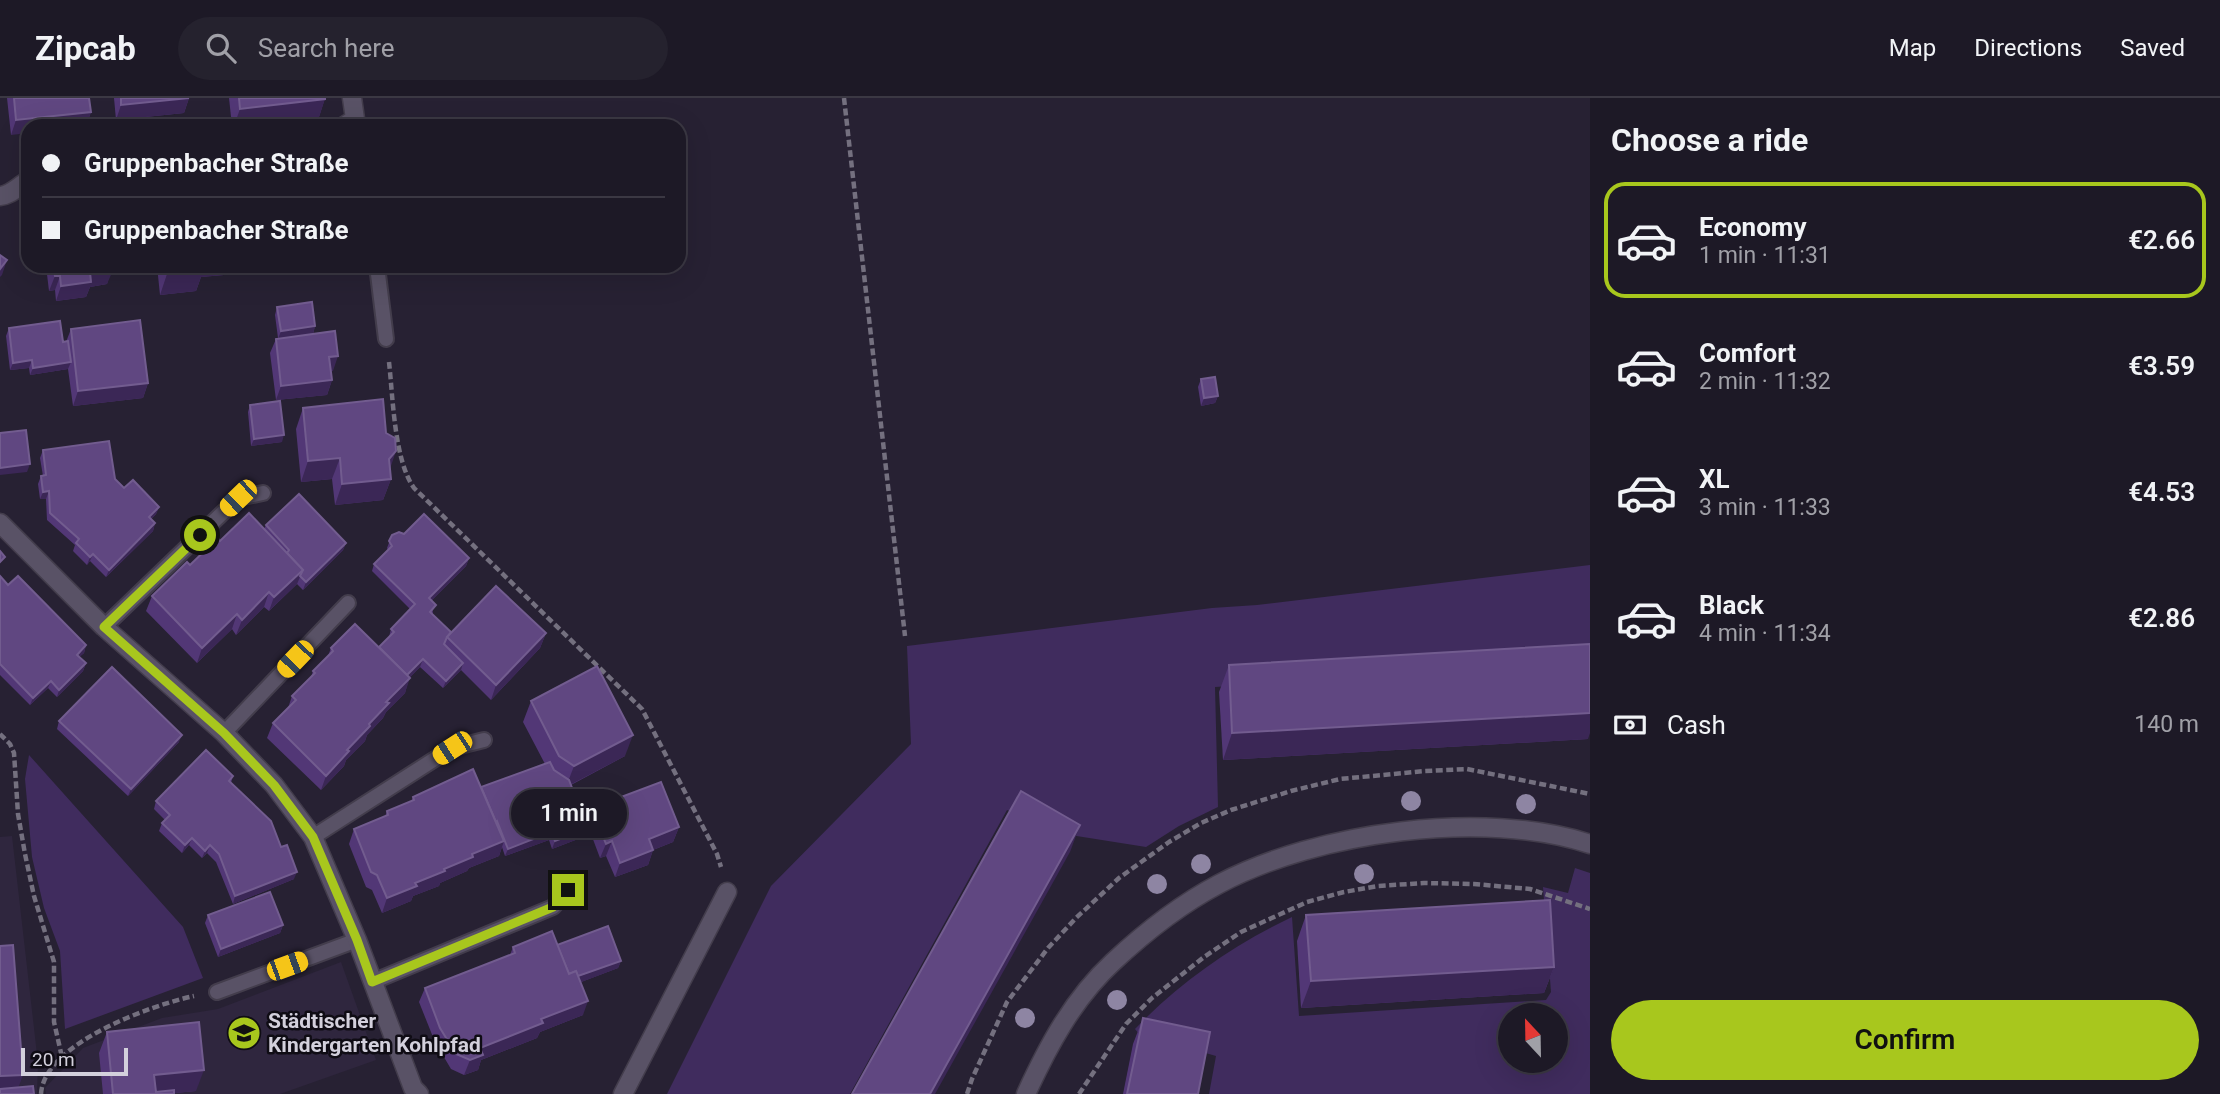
<!DOCTYPE html>
<html lang="en">
<head>
<meta charset="utf-8">
<style>
  body { margin:0; font-family:Roboto,sans-serif; background:#25222e; color:#f1f3f6; height:100vh; display:flex; flex-direction:column; font-size:26px; white-space:nowrap }
  * { box-sizing:border-box; margin:0 }
  p { font-size:23px; color:#a0a0a7 }
  .icon { flex:none; width:38px; height:38px; fill:none; stroke:currentColor; stroke-width:2; stroke-linecap:round; stroke-linejoin:round }
  .map { position:relative; flex:1; overflow:hidden }
  .drawer { display:flex; flex-direction:column; background:#1d1926; width:630px }
  .drawer>* { flex:none }
  .top-card { position:absolute; left:21px; top:21px; width:665px; height:154px; border-radius:21px; box-shadow:0 7px 28px #0002,0 0 0 2px #3b3843; display:grid; align-content:center; height:154px; padding:0 21px; background:#1d1926 }
  .needle { width:46px; rotate:338deg }
  .buttons { position:absolute; left:1498px; top:905px; display:grid; gap:14px }
  .buttons a { display:grid; place-items:center; width:70px; height:70px; border-radius:50%; background:#1d1926; box-shadow:0 7px 28px #0002,0 0 0 2px #3b3843; font-size:35px }
  .scale { position:absolute; left:21px; bottom:18px; width:107px; box-sizing:border-box; padding-left:7px; border:4px solid #d3d0dc; border-top:0; font-size:19px; line-height:24px; white-space:nowrap; color:#d3d0dc; -webkit-text-stroke:5px #0f0c14; paint-order:stroke }
  .end { position:absolute; width:32px; height:32px; margin:-16px; border:9px solid #a8c71d; background:#111; box-shadow:0 0 0 4px #111 }
  .from { border-radius:50% }
  .bubble { position:absolute; height:49px; border-radius:24px; background:#1d1926; box-shadow:0 7px 28px #0002,0 0 0 2px #3b3843; font-size:23px; font-weight:600; line-height:49px; text-align:center }
  .car { position:absolute; width:21px; height:42px; margin:-21px -10px; border-radius:9px; box-shadow:0 0 5px 2px #0007; background:linear-gradient(#f5c518 24%,#345 0 40%,#f5c518 0 76%,#345 0 86%,#f5c518 0) }
  .top-card b { display:flex; align-items:center; gap:24px; height:66px; font-size:26px }
  .top-card b+b { border-top:2px solid #3b3843 }
  .top-card i { width:18px; height:18px; background:#f1f3f6 }
  ul { padding:0; list-style:none }
  li { display:flex; align-items:center; gap:21px; height:116px; margin:0 14px 10px; padding:0 7px; border:4px solid transparent; border-radius:21px }
  li div { flex:1 }
  li b { display:block; font-size:26px }
  li em { font-style:normal; font-weight:600 }
  li.on { border-color:#a8c71d }
  li>.icon { width:63px; height:63px; stroke-width:1.5 }
  h2 { padding:0 21px; font-size:32px; line-height:84px }
  .pay { display:flex; align-items:center; gap:18px; height:77px; padding:0 21px; font-size:26px }
  .pay p { margin-inline-start:auto }
  .action { display:flex; gap:14px; margin-top:auto; padding:14px 21px }
  .action a { flex:1; height:80px; border-radius:42px; background:#a8c71d; color:#111; font-size:28px; font-weight:600; line-height:80px; text-align:center }
  header { display:flex; align-items:center; gap:42px; box-sizing:border-box; height:98px; padding:0 35px; background:#1d1926; border-bottom:2px solid #3b3843 }
  header strong { font-size:33px }
  nav { display:flex; gap:38px; margin-inline-start:auto; font-size:24px }
  .search { width:490px; height:63px; background:#25222e; display:flex; align-items:center; gap:18px; box-sizing:border-box; padding:0 24px; border-radius:38px; color:#a0a0a7; font-size:26px }
  main { display:flex; flex:1; min-height:0 }
  .map>svg:first-child { display:block }
  .built { fill:#2f263e }
  .green { fill:#402c5e; fill-rule:evenodd }
  .lines { fill:none; stroke-linecap:round; stroke-linejoin:round }
  .service-casing { stroke:#433d4c; stroke-width:18 }
  .minor-casing { stroke:#433d4c; stroke-width:21 }
  .path { stroke:#74707f; stroke-width:4.5; stroke-dasharray:7 3.5; stroke-linecap:butt }
  .service { stroke:#595266; stroke-width:14 }
  .minor { stroke:#595266; stroke-width:18 }
  .tree { fill:#8e85a3 }
  .wall { fill:#523776 }
  .shaded-wall { fill:#3b2756 }
  .building { fill:#604781; stroke:#725c8f; stroke-width:2 }
  .route { stroke:#a8c71d; stroke-width:9 }
  .labels { text-anchor:middle; dominant-baseline:central; stroke-width:5; stroke-linejoin:round; paint-order:stroke }
  .poi-label { font-size:21px; font-weight:bold; fill:#d3d0dc; stroke:#0f0c14; text-anchor:start }
</style>
</head>
<body>
<header>
<strong>Zipcab</strong>
<div class="search"><svg class="icon" aria-label="search" viewBox="0 0 24 24"><circle cx="10" cy="10" r="6"/><path d="M15 15l6 6"/></svg>Search here</div>
<nav><a>Map</a><a>Directions</a><a>Saved</a></nav>
</header>
<main>
<div class="map">
<svg width="1590" height="996" viewBox="0 0 1590 996">
  <rect width="100%" height="100%" fill="#272133"/>
  <g class="built">
    <path d="M12,738L38,965L37,996H0V739Z"/>
    <path d="M341,864L376,962L280,996H46L45,990L83,950L162,920L218,911Z"/>
  </g>
  <g class="green">
    <path d="M1590,467V566L1215,589L1218,709L1179,728L1146,749L1064,736L1007,712L850,996H667L771,788L911,646L907,548L1212,510L1257,507Z"/>
    <path d="M29,657L183,829L203,880L65,931L60,853L44,810L32,759L25,681Z"/>
    <path d="M1575,770L1590,775V996H1209L1216,958L1139,936L1135,931C1180,884 1233,847 1292,819L1299,918L1546,902L1551,894L1543,789L1568,795ZM1510,917H1556V962H1510Z"/>
  </g>
  <g class="lines">
    <defs>
      <g id="service">
        <path d="M377,168L386,241"/>
        <path d="M104,529L238,400L263,395"/>
        <path d="M224,635L348,505"/>
        <path d="M313,739L452,650L484,642"/>
        <path d="M372,884L553,809L568,792"/>
        <path d="M217,894L357,842"/>
      </g>
      <g id="minor">
        <path d="M344,28L355,21L352,0"/>
        <path d="M0,98C11,97 18,88 28,83"/>
        <path d="M0,425L104,529L224,635L274,687L313,739L357,842L413,990L419,996"/>
        <path d="M623,996L727,794"/>
        <path d="M1026,996C1048,948 1073,901 1113,864C1144,835 1181,806 1219,786C1317,734 1484,711 1590,746"/>
      </g>
    </defs>
    <use href="#service" class="service-casing"/>
    <use href="#minor" class="minor-casing"/>
    <g class="path">
      <path d="M844,0L905,538"/>
      <path d="M389,264C393,299 394,362 414,390L642,611L717,756L721,769"/>
      <path d="M0,636L10,646L14,655L18,716L25,756L34,798L54,864V924L62,959"/>
      <path d="M41,996C44,945 152,907 194,898"/>
      <path d="M967,996L972,981L1007,904L1048,850L1076,820L1119,780L1169,744L1201,725L1231,712L1291,693L1340,681L1425,673L1467,671L1590,696"/>
      <path d="M1079,996L1126,926L1152,900L1204,859L1241,834L1307,804L1344,794L1378,788L1424,785L1474,786L1530,791L1590,811"/>
    </g>
    <use href="#service" class="service"/>
    <use href="#minor" class="minor"/>
  </g>
  <g class="tree">
    <circle cx="1411" cy="703" r="10"/>
    <circle cx="1526" cy="706" r="10"/>
    <circle cx="1201" cy="766" r="10"/>
    <circle cx="1364" cy="776" r="10"/>
    <circle cx="1157" cy="786" r="10"/>
    <circle cx="1117" cy="902" r="10"/>
    <circle cx="1025" cy="920" r="10"/>
  </g>
  <g class="wall">
    <path d="M7,0H89L91,14L86,28H28L11,37Z"/>
    <path d="M114,0H189L184,15L116,22Z"/>
    <path d="M229,0H325L318,22L267,28H232Z"/>
    <path d="M46,168H112L107,186L90,189L86,199L56,203L55,192L49,193Z"/>
    <path d="M157,168H237L235,176L201,179L196,193L160,197Z"/>
    <path d="M277,209L315,228L313,236L333,273H331L332,282L327,297L276,302L270,255L276,241L278,240L275,217Z"/>
    <path d="M9,230L63,244H66L71,231L148,285L143,300L73,308L68,271L30,277L29,270L10,272L6,238Z"/>
    <path d="M1201,281L1218,298L1215,305L1201,308L1198,289Z"/>
    <path d="M250,307L282,344L251,348L248,314Z"/>
    <path d="M303,310L390,371L391,381L383,402L335,407L332,381L301,384L296,331Z"/>
    <path d="M43,352L115,381L124,390L159,409L156,416L151,421L155,425L153,433L106,479L90,463L87,467L73,453L75,447L47,422L46,401H40L38,386L41,378H43L40,360Z"/>
    <path d="M266,427L346,445L343,452L303,492L297,486L269,513L264,509L236,537L232,531L197,565L146,513L152,498L220,443L264,431Z"/>
    <path d="M392,437L469,460L466,468L431,503L433,515L432,516L451,534L546,535L540,550L491,602L461,572L443,590L420,569L409,580L405,595L386,614L383,620L367,637L365,643L346,662L344,668L321,692L267,640L273,625L288,610L292,598L311,579L313,573L328,558L331,550L379,549L389,539L391,531L410,511L372,473L374,466L388,452L387,450Z"/>
    <path d="M0,478L8,487L86,547L84,555L79,559L86,565L83,573L57,599L48,590L30,607L0,577Z"/>
    <path d="M1229,567L1588,641L1223,662L1219,594Z"/>
    <path d="M531,603L625,658L571,687L577,703L592,724L597,708L679,729L673,744L653,752L648,767L615,779L606,758L600,760L591,736L552,751L549,742L505,758L502,749L499,758L469,770L467,773L440,785L439,788L413,798L411,803L382,815L372,792L366,789L349,746L354,731L385,719L387,713L411,704L413,699L481,689L545,666L523,624Z"/>
    <path d="M59,623L179,644L128,698L57,631Z"/>
    <path d="M233,678L231,685L294,781L233,806L216,764L207,755L202,760L189,747L182,755L159,733L162,725L165,722L154,711L156,703Z"/>
    <path d="M208,817L283,827L280,835L218,859L205,825Z"/>
    <path d="M1306,817L1554,869L1544,895L1301,910L1297,843Z"/>
    <path d="M557,847L621,863L618,870L581,884L583,917L540,934L537,940L481,962L478,972L464,977L451,971L435,944L419,904L425,890L510,857L513,849Z"/>
    <path d="M1143,920L1198,996H1123L1133,946Z"/>
    <path d="M107,934L196,993L174,995V996H103L99,955Z"/>
  </g>
  <g class="shaded-wall">
    <path d="M189,0L184,15L116,22L121,7Z"/>
    <path d="M325,1L318,22L267,28H234L240,11Z"/>
    <path d="M91,14L86,28H28V35L11,37L16,22Z"/>
    <path d="M7,162L2,177L0,179V171Z"/>
    <path d="M199,168H237L235,176L201,179L196,193L160,197L167,176Z"/>
    <path d="M113,172L107,186L90,189L86,199L56,203L61,188L90,174Z"/>
    <path d="M55,178H60L55,192L49,193Z"/>
    <path d="M315,228L313,236L278,241L281,233Z"/>
    <path d="M338,258L333,273L324,274L329,259Z"/>
    <path d="M32,262L29,270L10,272L13,265Z"/>
    <path d="M71,264L68,271L30,277L33,270Z"/>
    <path d="M332,282L327,297L276,302L281,288Z"/>
    <path d="M148,285L143,300L73,308L78,293Z"/>
    <path d="M1218,298L1215,305L1201,308L1204,300Z"/>
    <path d="M284,337L282,344L251,348L254,341Z"/>
    <path d="M396,353L389,374L391,381L383,402L335,407L342,386L389,361Z"/>
    <path d="M340,360L332,381L301,384L308,363Z"/>
    <path d="M30,366L27,374L0,377V370Z"/>
    <path d="M49,393L46,401H40L43,394Z"/>
    <path d="M159,409L156,416L146,426L149,419Z"/>
    <path d="M155,425L153,433L106,479L109,472Z"/>
    <path d="M346,445L343,452L303,492L306,484Z"/>
    <path d="M93,456L90,463L87,467L90,459Z"/>
    <path d="M469,460L466,468L426,508L429,500Z"/>
    <path d="M303,472L297,486L269,513L274,499Z"/>
    <path d="M269,494L264,509L236,537L242,522Z"/>
    <path d="M237,516L232,531L197,565L202,550Z"/>
    <path d="M546,535L540,550L491,602L496,587Z"/>
    <path d="M86,547L84,555L74,564L77,557Z"/>
    <path d="M423,561L420,569L400,590L402,582Z"/>
    <path d="M86,565L83,573L57,599L59,592Z"/>
    <path d="M463,565L461,572L443,590L446,583Z"/>
    <path d="M410,580L405,595L386,614L383,620L367,637L365,643L346,662L344,668L321,692L326,678L386,604Z"/>
    <path d="M51,583L48,590L30,607L33,600Z"/>
    <path d="M1590,615V635L1588,641L1223,662L1232,635Z"/>
    <path d="M182,637L179,644L128,698L131,691Z"/>
    <path d="M633,637L625,658L566,689L574,668Z"/>
    <path d="M1080,727L1070,754L935,996H930Z"/>
    <path d="M594,728L591,736L552,751L555,743Z"/>
    <path d="M679,729L673,744L643,756L649,741Z"/>
    <path d="M551,734L549,742L505,758L508,751Z"/>
    <path d="M192,740L189,747L182,755L185,747Z"/>
    <path d="M504,743L499,758L469,770L467,773L440,785L439,788L413,798L411,803L382,815L387,800L415,785L444,771L472,756Z"/>
    <path d="M612,743L606,758L600,760L606,746Z"/>
    <path d="M210,747L207,755L202,760L205,753Z"/>
    <path d="M653,752L648,767L615,779L620,765Z"/>
    <path d="M297,774L294,781L233,806L235,798Z"/>
    <path d="M283,827L280,835L218,859L221,851Z"/>
    <path d="M621,863L618,870L563,891L566,883Z"/>
    <path d="M1554,869L1544,895L1301,910L1311,883Z"/>
    <path d="M588,903L583,917L540,934L537,940L481,962L478,972L464,977L470,962L480,950L541,921Z"/>
    <path d="M204,972L196,993L166,996H147L154,977Z"/>
    <path d="M23,977L16,996H0V978Z"/>
  </g>
  <g class="building">
    <path d="M14,0H89L91,14L16,22Z"/>
    <path d="M121,0H189L121,7Z"/>
    <path d="M239,0H325V1L240,11Z"/>
    <path d="M0,157L7,162L0,171Z"/>
    <path d="M53,168H112L113,172L90,174L91,184L61,188L60,178H55Z"/>
    <path d="M167,168H203V172L167,176Z"/>
    <path d="M312,204L315,228L281,233L277,209Z"/>
    <path d="M140,222L148,285L78,293L71,231Z"/>
    <path d="M60,223L63,244L68,243L71,264L33,270L32,262L13,265L9,230Z"/>
    <path d="M335,233L338,258L329,259L332,282L281,288L276,241Z"/>
    <path d="M1215,279L1218,298L1204,300L1201,281Z"/>
    <path d="M383,301L386,335L395,340L396,353L389,361L391,381L342,386L340,360L308,363L303,310Z"/>
    <path d="M280,303L284,337L254,341L250,307Z"/>
    <path d="M26,332L30,366L0,370V335Z"/>
    <path d="M109,343L115,381L124,390L133,382L159,409L149,419L155,425L109,472L93,456L90,459L76,445L79,441L50,415L49,393L43,394L41,378L46,377L43,352Z"/>
    <path d="M299,396L346,445L306,484L300,478L303,472L287,455L289,452L266,427Z"/>
    <path d="M249,415L303,472L274,499L269,494L242,522L237,516L202,550L152,498L187,464L190,467L218,440L220,443Z"/>
    <path d="M424,416L469,460L429,500L436,507L430,514L451,534L447,539L444,546L463,565L446,583L423,561L407,577L379,549L394,534L391,531L415,506L374,466L392,448L389,443L392,437L399,434L404,436Z"/>
    <path d="M0,453L5,459L0,464Z"/>
    <path d="M0,478L8,487L18,478L86,547L77,557L86,565L59,592L51,583L33,600L0,566Z"/>
    <path d="M496,488L546,535L496,587L447,539Z"/>
    <path d="M355,526L410,580L386,604L389,605L369,626L370,628L347,652L349,653L326,678L273,625L296,602L292,598L315,575L313,573L333,553L331,550Z"/>
    <path d="M1590,546V615L1232,635L1229,567Z"/>
    <path d="M597,568L633,637L574,668L559,658L531,603Z"/>
    <path d="M112,569L182,637L131,691L59,623Z"/>
    <path d="M206,652L233,678L229,683L271,723L281,749L287,747L297,774L235,798L219,756L210,747L205,753L192,740L185,747L162,725L170,717L156,703Z"/>
    <path d="M550,664L554,672L569,682L577,703L583,701L594,728L555,743L551,734L508,751L497,723L496,724L481,689Z"/>
    <path d="M473,671L504,743L472,756L473,759L444,771L445,773L415,785L417,788L387,800L377,777L371,774L354,731L388,717L387,713L414,702L413,699Z"/>
    <path d="M661,684L679,729L649,741L653,752L620,765L612,743L606,746L594,717L600,714L597,708Z"/>
    <path d="M1021,693L1080,727L930,996H852Z"/>
    <path d="M270,794L283,827L221,851L208,817Z"/>
    <path d="M1550,802L1554,869L1311,883L1306,817Z"/>
    <path d="M608,828L621,863L578,878L576,873L569,876L557,847Z"/>
    <path d="M552,833L569,876L576,873L588,903L541,921L543,925L480,950L483,957L470,962L456,956L440,930L425,890L515,855L513,849Z"/>
    <path d="M13,847L23,977L0,978V848Z"/>
    <path d="M1143,920L1210,934L1198,996H1127Z"/>
    <path d="M199,924L204,972L154,977L156,994L174,992V996H113L107,934Z"/>
    <path d="M33,988L34,996H0V991Z"/>
  </g>
  <g class="lines">
    <path class="route" d="M200,437L104,529L224,635L274,687L313,739L357,842L372,884L553,809L568,792"/>
  </g>
  <defs>
    <symbol id="school-disc" viewBox="-11 -11 22 22"><circle r="9.5" fill="#a8c71d" stroke="#0f0c14"/><path d="M0-5L7-2L0 1L-7-2ZM-4 1L0 2.5L4 1V4Q0 6-4 4Z" fill="#111"/></symbol>
  </defs>
  <g fill-rule="evenodd">
    <use href="#school-disc" x="225" y="916" width="38" height="38"/>
  </g>
  <g class="labels">
    <g class="poi-label">
      <text x="268" y="923">Städtischer<tspan x="268" dy="24">Kindergarten Kohlpfad</tspan></text>
    </g>
  </g>
</svg>
<div class="buttons">
<a><svg class="needle" viewBox="-14 -14 28 28"><path d="M0-13l5 13h-10z" fill="#e53935"/><path d="M0 13l5-13h-10z" fill="#a0a0a7"/></svg></a>
</div>
<div class="scale">20 m</div>
<i class="end from" style="left:200px;top:437px"></i>
<i class="end" style="left:568px;top:792px"></i>
<div class="bubble" style="left:511px;top:691px;width:116px">1 min</div>
<i class="car" style="left:238px;top:400px;rotate:226deg"></i>
<i class="car" style="left:295px;top:561px;rotate:224deg"></i>
<i class="car" style="left:452px;top:650px;rotate:237deg"></i>
<i class="car" style="left:287px;top:868px;rotate:70deg"></i>
<div class="top-card">
<b><i class="from"></i>Gruppenbacher Straße</b>
<b><i></i>Gruppenbacher Straße</b>
</div>
</div>
<section class="drawer">
<h2>Choose a ride</h2>
<ul>
<li class="on"><svg class="icon" aria-label="car" viewBox="0 0 24 24"><path d="M5 17H2v-5l4-1 3-4h7l3 4 3 1v5h-3M9 17h6M6 11h13"/><circle cx="7" cy="17" r="2"/><circle cx="17" cy="17" r="2"/></svg><div><b>Economy</b><p>1 min · 11:31</p></div><em>€2.66</em></li>
<li><svg class="icon" aria-label="car" viewBox="0 0 24 24"><path d="M5 17H2v-5l4-1 3-4h7l3 4 3 1v5h-3M9 17h6M6 11h13"/><circle cx="7" cy="17" r="2"/><circle cx="17" cy="17" r="2"/></svg><div><b>Comfort</b><p>2 min · 11:32</p></div><em>€3.59</em></li>
<li><svg class="icon" aria-label="car" viewBox="0 0 24 24"><path d="M5 17H2v-5l4-1 3-4h7l3 4 3 1v5h-3M9 17h6M6 11h13"/><circle cx="7" cy="17" r="2"/><circle cx="17" cy="17" r="2"/></svg><div><b>XL</b><p>3 min · 11:33</p></div><em>€4.53</em></li>
<li><svg class="icon" aria-label="car" viewBox="0 0 24 24"><path d="M5 17H2v-5l4-1 3-4h7l3 4 3 1v5h-3M9 17h6M6 11h13"/><circle cx="7" cy="17" r="2"/><circle cx="17" cy="17" r="2"/></svg><div><b>Black</b><p>4 min · 11:34</p></div><em>€2.86</em></li>
</ul>
<div class="pay"><svg class="icon" aria-label="cash" viewBox="0 0 24 24"><path d="M3 7h18v10H3z"/><circle cx="12" cy="12" r="2"/></svg>Cash<p>140 m</p></div>
<div class="action"><a>Confirm</a></div>
</section>
</main>
</body>
</html>
